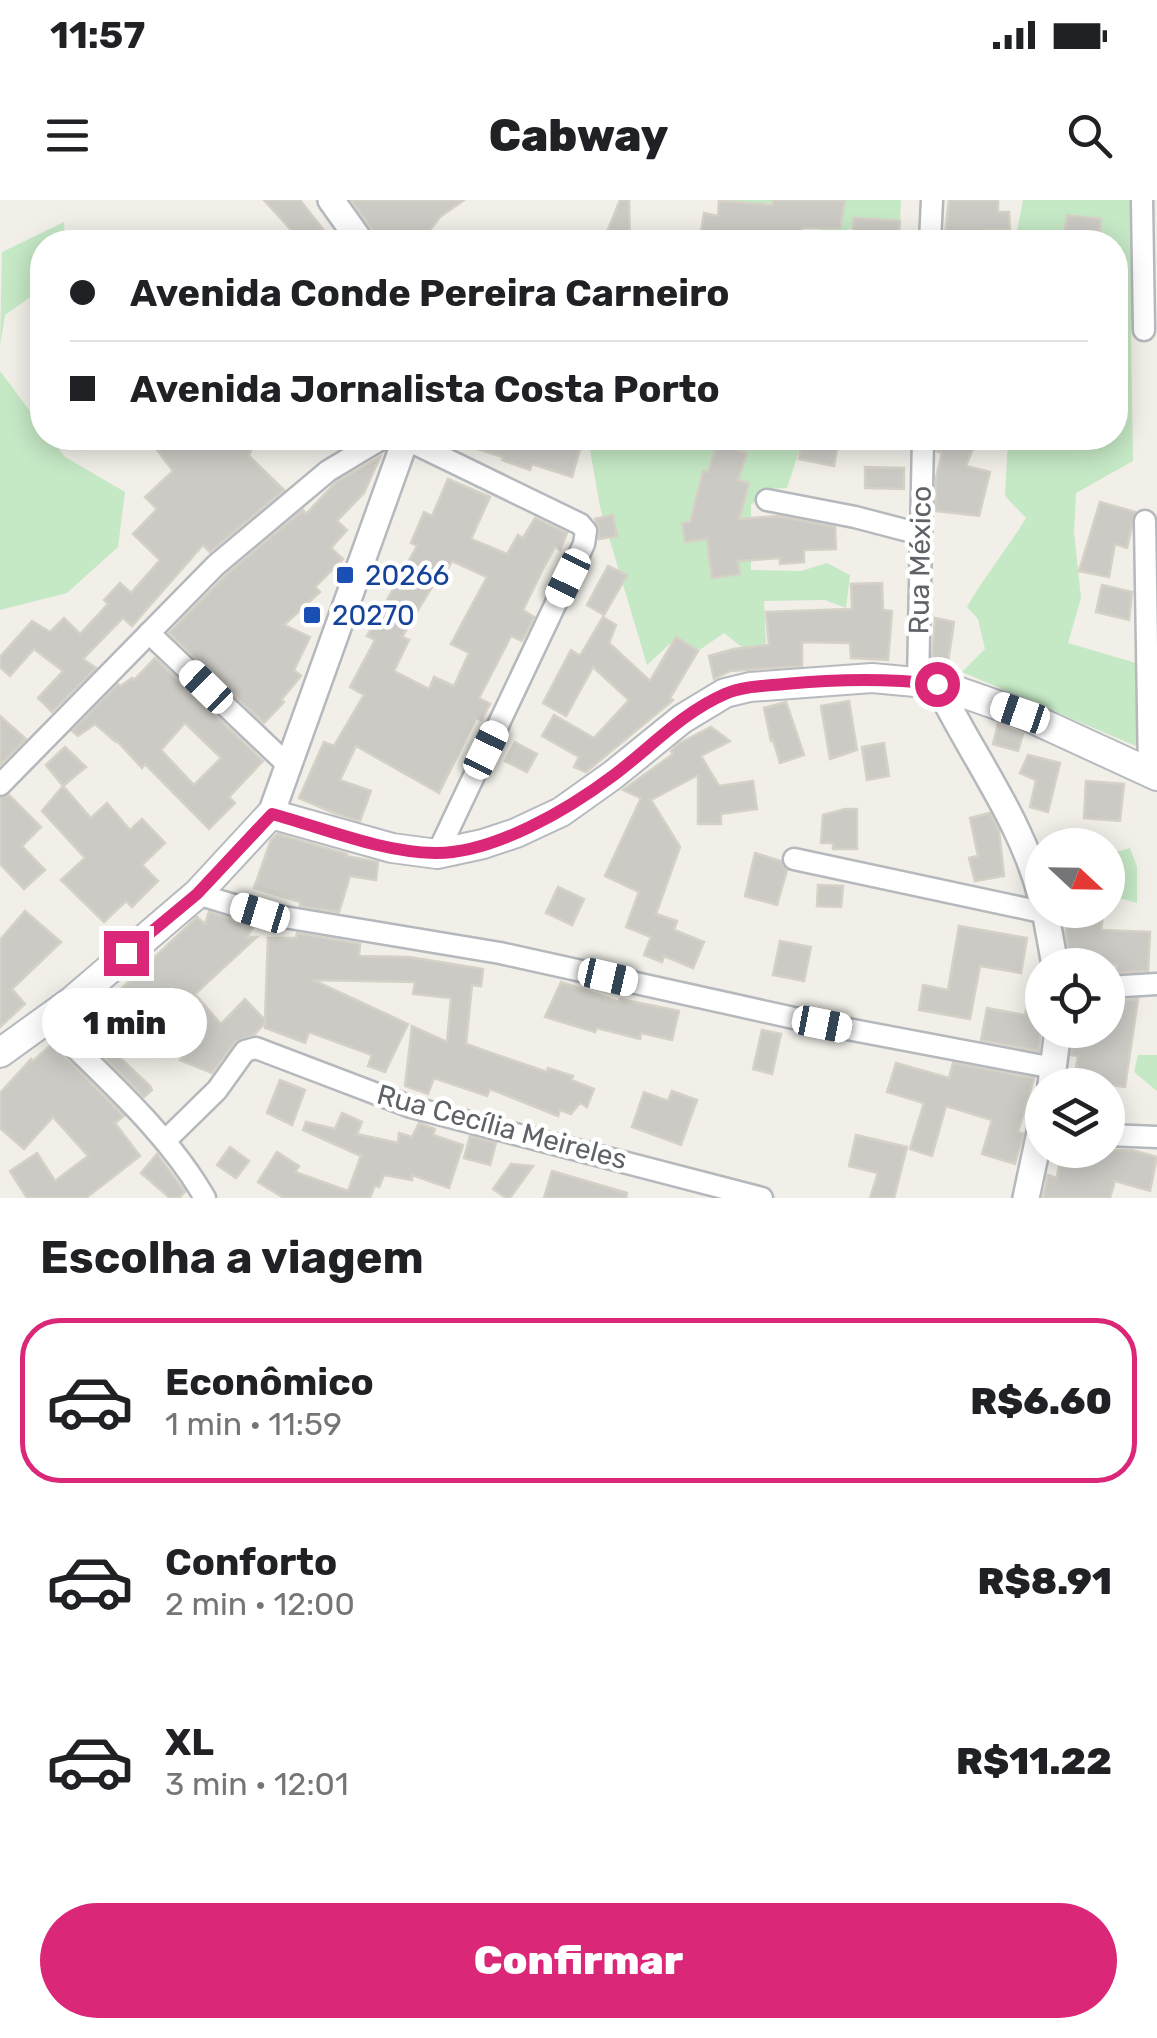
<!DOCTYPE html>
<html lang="pt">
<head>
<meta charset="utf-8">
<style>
  body { margin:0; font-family:Rubik,sans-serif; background:#f6f6f6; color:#202124; height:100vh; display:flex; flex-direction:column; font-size:38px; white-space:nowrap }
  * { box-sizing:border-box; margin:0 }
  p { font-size:32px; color:#757577 }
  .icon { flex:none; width:55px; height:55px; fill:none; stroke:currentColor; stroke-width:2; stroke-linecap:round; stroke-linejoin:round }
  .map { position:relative; height:998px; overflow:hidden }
  .drawer { display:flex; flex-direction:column; background:#fff; flex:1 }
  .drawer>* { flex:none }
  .guide { position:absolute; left:30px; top:30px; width:1098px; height:220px; border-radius:40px; box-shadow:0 5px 25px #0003; display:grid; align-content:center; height:220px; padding:0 40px; background:#fff }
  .needle { width:65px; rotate:112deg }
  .controls { position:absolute; left:1025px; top:628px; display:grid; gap:20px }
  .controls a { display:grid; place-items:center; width:100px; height:100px; border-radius:50%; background:#fff; box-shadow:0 5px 25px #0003; font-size:50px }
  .end { position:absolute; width:45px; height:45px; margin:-22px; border:12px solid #db2777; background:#fff; box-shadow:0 0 0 5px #fff }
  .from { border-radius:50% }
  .bubble { position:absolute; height:70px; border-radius:35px; background:#fff; box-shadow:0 5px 25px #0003; font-size:32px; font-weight:800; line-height:70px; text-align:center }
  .car { position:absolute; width:30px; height:60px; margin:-30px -15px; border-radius:12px; box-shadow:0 0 8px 2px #0007; background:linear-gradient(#fff 24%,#345 0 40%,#fff 0 76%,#345 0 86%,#fff 0) }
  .guide b { display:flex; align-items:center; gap:35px; height:95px; font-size:38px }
  .guide b+b { border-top:2px solid #e0e0e0 }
  .guide i { width:25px; height:25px; background:#202124 }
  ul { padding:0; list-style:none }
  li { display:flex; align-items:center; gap:30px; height:165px; margin:0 20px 15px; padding:0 20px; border:5px solid transparent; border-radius:40px }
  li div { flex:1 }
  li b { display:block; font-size:38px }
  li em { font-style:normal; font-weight:800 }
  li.current { border-color:#db2777 }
  li>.icon { width:90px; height:90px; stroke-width:1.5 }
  h2 { padding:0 40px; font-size:45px; line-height:120px }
  .primary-button { display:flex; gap:20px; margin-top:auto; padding:20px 40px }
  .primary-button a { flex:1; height:115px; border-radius:60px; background:#db2777; color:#fff; font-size:40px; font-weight:800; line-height:115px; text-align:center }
  .status { display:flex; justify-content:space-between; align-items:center; height:70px; padding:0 50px; background:#fff; direction:ltr }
  .status svg { height:28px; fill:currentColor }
  header { display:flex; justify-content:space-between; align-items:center; height:130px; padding:0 40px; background:#fff; font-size:45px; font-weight:800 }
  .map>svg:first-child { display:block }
  .green { fill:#c5e8c5 }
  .building { fill:#cccac5; stroke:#d6d1c6; stroke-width:2.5; fill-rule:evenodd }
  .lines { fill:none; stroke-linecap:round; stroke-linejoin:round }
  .minor-casing { stroke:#b5b8bc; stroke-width:25 }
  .tertiary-casing { stroke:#b5b8bc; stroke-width:30 }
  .secondary-casing { stroke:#b6babf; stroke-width:32 }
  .minor { stroke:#fff; stroke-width:20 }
  .tertiary { stroke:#fff; stroke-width:25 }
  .secondary { stroke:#fff; stroke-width:28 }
  .route { stroke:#db2777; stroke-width:12 }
  .transit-dot { fill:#1a4fb4; stroke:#fff; stroke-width:4 }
  .labels { text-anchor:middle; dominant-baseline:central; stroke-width:9; stroke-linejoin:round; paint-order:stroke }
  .street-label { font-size:28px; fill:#5f6368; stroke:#fff }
  .transit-label { font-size:28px; fill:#164399; stroke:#fff; text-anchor:start }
</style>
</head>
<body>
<div class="status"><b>11:57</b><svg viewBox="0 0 49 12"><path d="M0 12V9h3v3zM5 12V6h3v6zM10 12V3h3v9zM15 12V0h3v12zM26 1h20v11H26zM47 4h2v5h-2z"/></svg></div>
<header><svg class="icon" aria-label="menu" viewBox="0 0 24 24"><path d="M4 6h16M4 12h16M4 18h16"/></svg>Cabway<svg class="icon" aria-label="search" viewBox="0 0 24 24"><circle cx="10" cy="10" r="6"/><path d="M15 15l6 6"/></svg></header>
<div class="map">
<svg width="1157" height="998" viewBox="0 0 1157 998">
  <rect width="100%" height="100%" fill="#f1efe8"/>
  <g class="green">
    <path d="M717,0H901L900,21L820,34L818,7Z"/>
    <path d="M1023,0H1137L1131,134L1133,261L1076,293L1074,332L1081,398L1068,443L1136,463V546L962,472L985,449L978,419L967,407C985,376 1007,349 1026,318L1005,296L1008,238H1115V42H1015Z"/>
    <path d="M64,22L65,42H42V89L5,115L0,146L2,52Z"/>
    <path d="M0,171L42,227V238H50L65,257L125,292L118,347L67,393L0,410Z"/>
    <path d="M588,238H837L802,242L787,288L769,289L751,305V370L801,371L827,363L850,375L846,408L825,400L764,401L767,467L724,433L698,451L676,438L647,465L600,307Z"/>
    <path d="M1130,648L1137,667V703L1108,695V654Z"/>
    <path d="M1138,855H1157V891L1134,872Z"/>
  </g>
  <g class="building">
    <path d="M264,0H300L333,42H302Z"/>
    <path d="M351,0H464L440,17L430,30L439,42H381Z"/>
    <path d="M620,0H629L630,42H603Z"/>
    <path d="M773,0H845L840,28H802L801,42L716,40L717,34L701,32L704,13L718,16L719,1L773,5Z"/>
    <path d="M949,0H998V12H1009L1010,30H985V42H944Z"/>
    <path d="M1067,15L1101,19L1099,39L1064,34Z"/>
    <path d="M854,18L900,21L898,42H852Z"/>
    <path d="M148,238H255L249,256L284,290L210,352L203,345L132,426L123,418L83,459L96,468L52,512L38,498L63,471L34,449L10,476L0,467V457L32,421L50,432L64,418L80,434L108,404L104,400L120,383L131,393L160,360L133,334L157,309L145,297L173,271Z"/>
    <path d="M455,238H540L580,249L572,277L532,264L530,270L502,260L503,257L455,242Z"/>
    <path d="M937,238H977L966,266L990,272L979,316L935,311L936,278L942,253L936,251Z"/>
    <path d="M802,241L837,248L834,266L799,259Z"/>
    <path d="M717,244L747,253L738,280L749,283L739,319L778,316L835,327L836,349L804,350V362L780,364V358L738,361L740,374L712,378L707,339L685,342L682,323L690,322L703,271L708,272Z"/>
    <path d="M380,257L364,293L337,321L347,330L331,348L343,359L315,387L320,392L284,425L310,437L294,470L301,476L281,500L284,502L264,523L169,433L228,373L303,310L306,314L336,282Z"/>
    <path d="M865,267L904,268V289L865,288Z"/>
    <path d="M448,279L490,297L471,339L507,354L518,335L523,338L535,318L567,333L560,350L555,347L542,371L523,410L534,417L528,430L522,441L511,436L479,498L490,504L481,520L476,518L439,593L356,546L340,580L371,591L360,621L334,613L299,598L324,542L334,546L364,495L350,487L375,440L367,436L417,346L411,343L424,312L432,316ZM452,361L487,377L451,444L469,453L454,486L434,477L429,489L394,471L409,440L402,437L433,385L438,387Z"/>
    <path d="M1100,302L1135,312L1127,348L1115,344L1109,377L1079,371Z"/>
    <path d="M613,315L617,336L599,339V328L595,319Z"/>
    <path d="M608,366L627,375L604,415L587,405Z"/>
    <path d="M882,383L883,410L892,411L888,460L851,458L850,443L802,442V466L730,471L714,479L709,456L734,449L769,445L766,412L852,409L851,384Z"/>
    <path d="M1102,385L1132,392L1129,420L1096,412Z"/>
    <path d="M603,417L616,425L609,443L650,481L676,437L698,451L670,498L673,500L586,572L574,567L579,557L542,536L554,515L594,538L629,500L593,467L566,516L543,503L571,450L580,456Z"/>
    <path d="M935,418L954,422L948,462L932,459Z"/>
    <path d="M155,458L263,561L229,597L235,603L209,629L145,564L142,568L117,541L116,542L95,524L78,536L72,531L118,484L121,486L132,478L134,480ZM185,523L221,558L194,585L161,550Z"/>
    <path d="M849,501L857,550L830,559L821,506Z"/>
    <path d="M786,502L804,555L780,563L773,540L771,541L764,508Z"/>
    <path d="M0,516L26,539L0,565Z"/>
    <path d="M998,524L1023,534L1018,551L993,544Z"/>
    <path d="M711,527L730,541L701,556L719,586L753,581L757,609L721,614V624H698V575L651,600L680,647L656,714L677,721L674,730L704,742L693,768L664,756L662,762L644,755L651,737L626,727L639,692L605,676L641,598L623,590L673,554L671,551L680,543Z"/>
    <path d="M515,542L537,554L527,572L505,561Z"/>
    <path d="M884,543L889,576L867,580L862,547Z"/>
    <path d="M65,547L86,567L63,586L46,565Z"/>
    <path d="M1028,555L1060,563L1048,612L1030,607L1036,580L1020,573Z"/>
    <path d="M1086,581L1124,584L1120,621L1084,618Z"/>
    <path d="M63,586L91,618L107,603L130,630L142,619L165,643L142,665L158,681L132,707L126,701L104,722L61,680L85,658L42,611Z"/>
    <path d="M9,595L41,627L22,646L45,670L24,689L0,664V598Z"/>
    <path d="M845,609H857V649H833V643H821L823,615Z"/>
    <path d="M990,613L999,631L1004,676L975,681L969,658L978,656L970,618Z"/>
    <path d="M277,634L347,654L346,656L378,662L376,680L350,676L339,712L300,706V702L254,688L271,640Z"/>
    <path d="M755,653L781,661L787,670L777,705L745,696Z"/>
    <path d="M818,685L843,686L841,707L817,706Z"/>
    <path d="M558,687L584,699L572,725L546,713Z"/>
    <path d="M1068,710H1104L1101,730L1150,732L1148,771L1116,773L1117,765H1071L1066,732Z"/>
    <path d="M25,711L61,742L12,789L25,804L0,827V740Z"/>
    <path d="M209,712L254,726L247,737H257L195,794L221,824L245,799L265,820L268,738H296L297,733L360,744L359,756L409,757L483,769L481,786L472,785L466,844L547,872L548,868L573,876L571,880L594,889L587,907L580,903L571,914L560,910L558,916L490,889L487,896L434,878L428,894L405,886L412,826L447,842L451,798L413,794L415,782L313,780L408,824L385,872L368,866L372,855L309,832L305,843L265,828V823L254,835L235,842L212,873L180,860L200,840L168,802L134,831L108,801L197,717L205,724Z"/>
    <path d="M959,726L1027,738L1021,773L980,766L970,819L919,810L923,785L948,790Z"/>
    <path d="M780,741L811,747L804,781L773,775Z"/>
    <path d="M561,782L619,802L620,799L679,811L672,840L641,833L640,839L597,828L595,832L545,817Z"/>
    <path d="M1138,799L1125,887L1074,879L1078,856L1071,855L1074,830H1108L1112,801Z"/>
    <path d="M1027,807L1042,810L1039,851L981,840L987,808L1025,815Z"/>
    <path d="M83,823L150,886L152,890L144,897L77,830Z"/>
    <path d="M762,830L781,834L772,874L753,869Z"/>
    <path d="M52,844L124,916L115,923L140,956L86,998H27L10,971L37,953L55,981L88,956L53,917L24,949L0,928V893L31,859L33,861Z"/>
    <path d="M896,863L949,878L953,863L1034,878L1018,932L1023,934L1015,964L982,954L992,920L946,906L932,956L910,949L924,903L887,892Z"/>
    <path d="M280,880L305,890L292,925L267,913Z"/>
    <path d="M672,891L697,900L681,945L632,927L644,892L668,901Z"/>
    <path d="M342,913L362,922L357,934L398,943L399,933L412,937L419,923L435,929L433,935L463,945L449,988L412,975V980L384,975L379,987L375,985L370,998H284L258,982L277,952L299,966L295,972L348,991L361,956L303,930L306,922L335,929Z"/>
    <path d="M856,935L907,947L894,998H870L878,973L849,966Z"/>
    <path d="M470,936L496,943L490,965L464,958Z"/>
    <path d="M230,947L249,961L236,978L217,965Z"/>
    <path d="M1061,950H1132L1157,957L1150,991L1115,981L1110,998H1043L1048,975L1057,978Z"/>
    <path d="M157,954L185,992L179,998H170L141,973Z"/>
    <path d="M511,964L533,966L510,998H506L493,989Z"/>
    <path d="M552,971L627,993L626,998H544Z"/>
  </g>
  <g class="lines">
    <defs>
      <g id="minor">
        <path d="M1142,0L1144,130"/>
        <path d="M930,42L932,0"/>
        <path d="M405,239L580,324L586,331L584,344L437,654"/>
        <path d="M767,300L855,317L920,334"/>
        <path d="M1145,321L1149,572"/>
        <path d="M149,433L290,567"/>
        <path d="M918,482L923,238"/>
        <path d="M0,585L216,365L328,271L383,238"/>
        <path d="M794,659L1046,713"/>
        <path d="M197,694L260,713L500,753L821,824L1054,868"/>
        <path d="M1108,787L1157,784"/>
        <path d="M47,820C102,876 166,930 205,998"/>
        <path d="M1108,935L1157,937"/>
        <path d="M165,941L217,890L245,851L256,848L411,907L762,998"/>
      </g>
      <g id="tertiary">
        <path d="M331,0L361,42"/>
        <path d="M937,484C972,556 1022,620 1042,699"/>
        <path d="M271,614L406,238"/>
        <path d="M1045,710L1055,765"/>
        <path d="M1051,885L1058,830"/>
        <path d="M1026,998L1042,923"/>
      </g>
      <path id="secondary" d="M0,853L72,801L197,694L271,614L392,648L437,654L483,644L516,633L561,612L613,575L682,519L725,493L750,487L872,478L937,484L1020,513L1157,576"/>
    </defs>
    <use href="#minor" class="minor-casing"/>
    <use href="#tertiary" class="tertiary-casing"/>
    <use href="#secondary" class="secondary-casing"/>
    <use href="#minor" class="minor"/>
    <use href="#tertiary" class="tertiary"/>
    <use href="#secondary" class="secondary"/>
  </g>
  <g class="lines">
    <path class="route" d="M126,753L197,694L272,614C324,628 380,652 435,653C493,654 569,609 614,575C650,548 683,512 725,494C743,486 765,486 785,484C837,479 885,478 937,484"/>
  </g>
  <g class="transit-dot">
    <rect x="335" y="365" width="20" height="20" rx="5"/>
    <rect x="302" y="405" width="20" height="20" rx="5"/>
  </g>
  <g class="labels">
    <g class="street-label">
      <text transform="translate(920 360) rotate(-89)">Rua México</text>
      <text transform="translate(502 927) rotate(15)">Rua Cecília Meireles</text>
    </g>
    <g class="transit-label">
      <text x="365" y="375">20266</text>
      <text x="332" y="415">20270</text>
    </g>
  </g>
</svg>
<div class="controls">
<a><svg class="needle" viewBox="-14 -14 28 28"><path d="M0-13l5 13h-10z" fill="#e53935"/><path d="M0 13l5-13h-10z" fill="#757577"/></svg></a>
<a><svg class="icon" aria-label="locate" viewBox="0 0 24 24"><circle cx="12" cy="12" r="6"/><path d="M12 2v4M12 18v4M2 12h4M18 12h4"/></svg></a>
<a><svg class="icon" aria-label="layers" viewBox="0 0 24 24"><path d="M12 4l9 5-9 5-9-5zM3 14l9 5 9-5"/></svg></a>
</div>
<i class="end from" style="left:937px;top:484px"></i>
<i class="end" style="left:126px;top:753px"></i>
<div class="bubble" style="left:42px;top:788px;width:165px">1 min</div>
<i class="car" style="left:568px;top:378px;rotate:206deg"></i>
<i class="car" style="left:206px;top:487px;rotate:314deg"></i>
<i class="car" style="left:1020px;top:513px;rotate:289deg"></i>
<i class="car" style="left:486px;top:550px;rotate:26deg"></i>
<i class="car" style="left:260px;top:713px;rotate:287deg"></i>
<i class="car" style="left:608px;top:777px;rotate:103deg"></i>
<i class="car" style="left:822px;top:824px;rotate:101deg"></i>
<div class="guide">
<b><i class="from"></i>Avenida Conde Pereira Carneiro</b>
<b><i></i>Avenida Jornalista Costa Porto</b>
</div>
</div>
<section class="drawer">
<h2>Escolha a viagem</h2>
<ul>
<li class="current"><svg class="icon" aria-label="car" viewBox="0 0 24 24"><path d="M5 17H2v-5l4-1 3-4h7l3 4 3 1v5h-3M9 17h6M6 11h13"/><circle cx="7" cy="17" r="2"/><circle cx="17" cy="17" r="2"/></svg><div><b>Econômico</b><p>1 min · 11:59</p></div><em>R$6.60</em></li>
<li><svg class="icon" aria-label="car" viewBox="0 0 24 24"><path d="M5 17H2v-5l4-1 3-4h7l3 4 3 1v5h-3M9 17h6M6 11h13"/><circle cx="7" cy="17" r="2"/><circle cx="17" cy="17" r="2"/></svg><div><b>Conforto</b><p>2 min · 12:00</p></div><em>R$8.91</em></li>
<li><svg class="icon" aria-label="car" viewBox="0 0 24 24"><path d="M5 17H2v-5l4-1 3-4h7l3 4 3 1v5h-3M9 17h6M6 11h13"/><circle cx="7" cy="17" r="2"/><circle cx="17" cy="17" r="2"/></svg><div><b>XL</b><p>3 min · 12:01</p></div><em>R$11.22</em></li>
</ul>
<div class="primary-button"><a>Confirmar</a></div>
</section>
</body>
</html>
